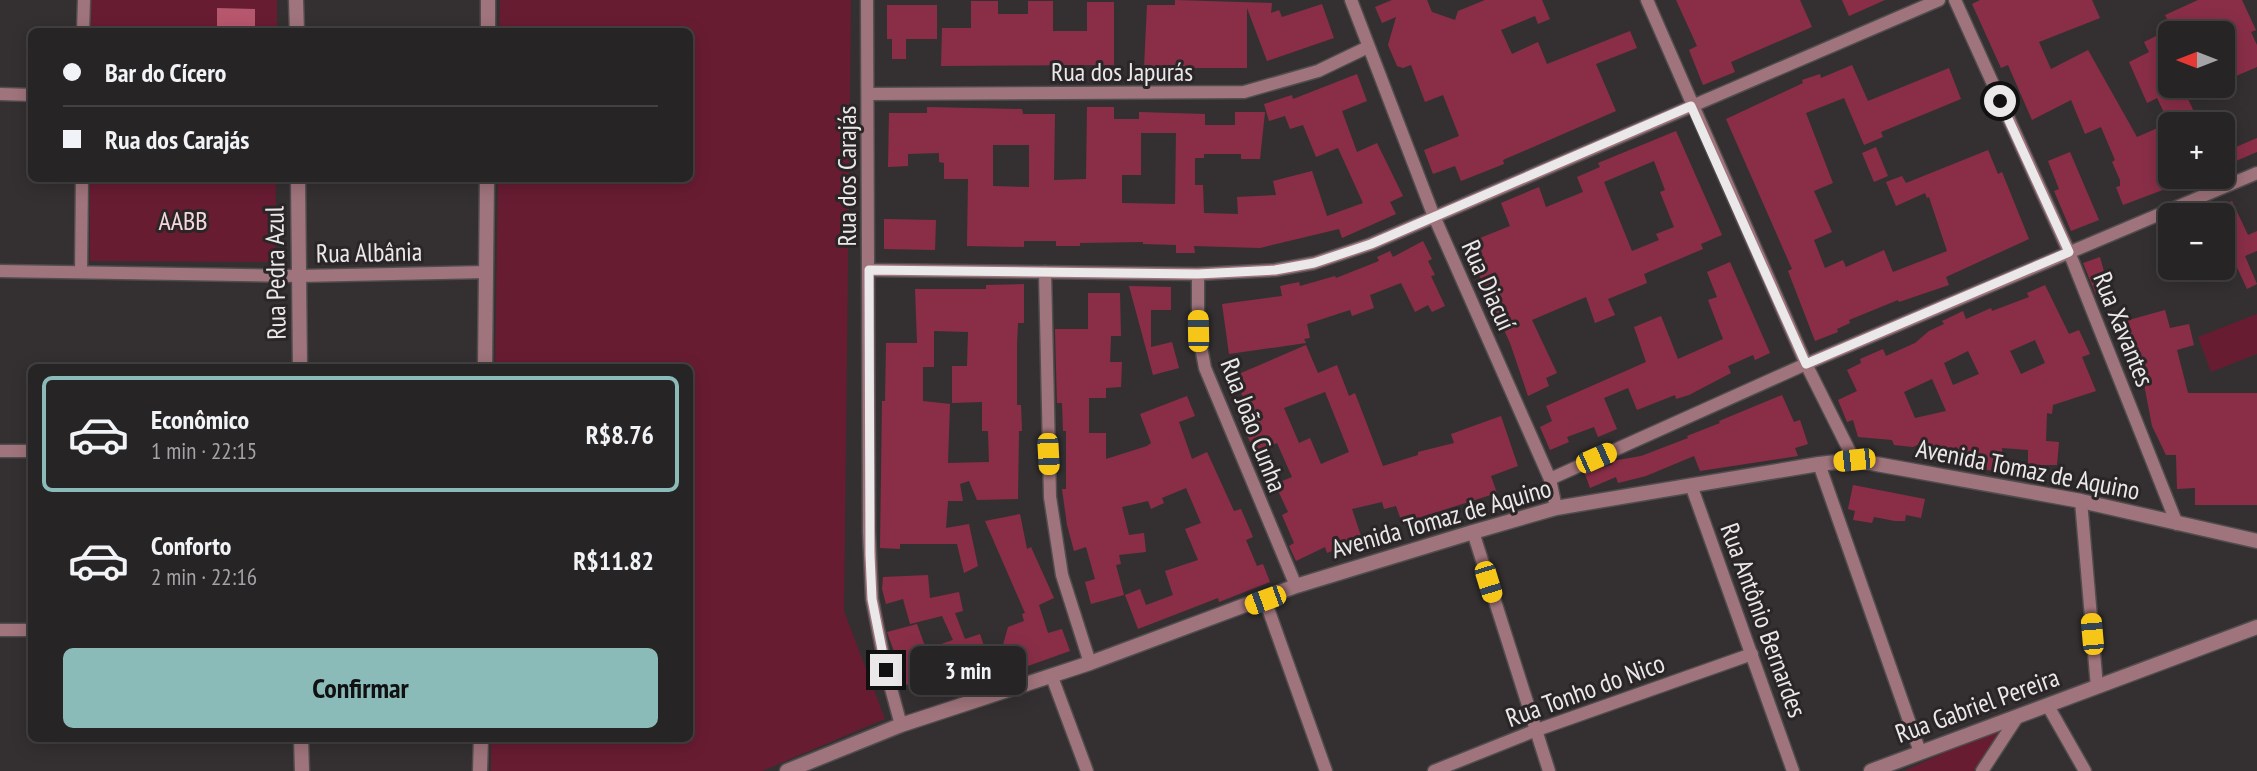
<!DOCTYPE html>
<html lang="pt">
<head>
<meta charset="utf-8">
<style>
  body { margin:0; font-family:"PT Sans Narrow",sans-serif; background:#2f2c2d; color:#f1f3f6; height:100vh; display:flex; flex-direction:column; font-size:26px; white-space:nowrap }
  * { box-sizing:border-box; margin:0 }
  p { font-size:23px; color:#a4a4a7 }
  .icon { flex:none; width:38px; height:38px; fill:none; stroke:currentColor; stroke-width:2; stroke-linecap:round; stroke-linejoin:round }
  .map { position:relative; flex:1; overflow:hidden }
  .panel { position:absolute; left:28px; top:364px; width:665px; height:378px; display:flex; flex-direction:column; background:#272425; border-radius:10px; box-shadow:0 4px 18px #0003,0 0 0 2px #434142 }
  .panel>* { flex:none }
  .banner { position:absolute; left:28px; top:28px; width:665px; height:154px; border-radius:10px; box-shadow:0 4px 18px #0003,0 0 0 2px #434142; display:grid; align-content:center; height:154px; padding:0 35px; background:#272425 }
  .needle { width:46px; rotate:270deg }
  .controls { position:absolute; left:2158px; top:21px; display:grid; gap:14px }
  .controls a { display:grid; place-items:center; width:77px; height:77px; border-radius:10px; background:#272425; box-shadow:0 4px 18px #0003,0 0 0 2px #434142; font-size:35px }
  .end { position:absolute; width:32px; height:32px; margin:-16px; border:9px solid #ebe8e9; background:#111; box-shadow:0 0 0 4px #111 }
  .from { border-radius:50% }
  .bubble { position:absolute; height:49px; border-radius:10px; background:#272425; box-shadow:0 4px 18px #0003,0 0 0 2px #434142; font-size:23px; font-weight:800; line-height:49px; text-align:center }
  .car { position:absolute; width:21px; height:42px; margin:-21px -10px; border-radius:9px; box-shadow:0 0 5px 2px #0007; background:linear-gradient(#f5c518 24%,#345 0 40%,#f5c518 0 76%,#345 0 86%,#f5c518 0) }
  .banner b { display:flex; align-items:center; gap:24px; height:66px; font-size:26px }
  .banner b+b { border-top:2px solid #434142 }
  .banner i { width:18px; height:18px; background:#f1f3f6 }
  ul { padding:12px 0 0; list-style:none }
  li { display:flex; align-items:center; gap:21px; height:116px; margin:0 14px 10px; padding:0 21px; border:4px solid transparent; border-radius:10px }
  li div { flex:1 }
  li b { display:block; font-size:26px }
  li em { font-style:normal; font-weight:800 }
  li.active { border-color:#8bbbb9 }
  li>.icon { width:63px; height:63px; stroke-width:1.5 }
  .cta { display:flex; gap:14px; margin-top:auto; padding:14px 35px }
  .cta a { flex:1; height:80px; border-radius:10px; background:#8bbbb9; color:#111; font-size:28px; font-weight:800; line-height:80px; text-align:center }
  .map>svg:first-child { display:block }
  .green { fill:#681c32 }
  .water { fill:#b7576e }
  .building { fill:#8a2e48; fill-rule:evenodd }
  .lines { fill:none; stroke-linecap:round; stroke-linejoin:round }
  .minor-casing { stroke:#514d4e; stroke-width:15 }
  .tertiary-casing { stroke:#514d4e; stroke-width:17 }
  .minor { stroke:#a0747c; stroke-width:12 }
  .tertiary { stroke:#a0747c; stroke-width:14 }
  .route { stroke:#ebe8e9; stroke-width:9 }
  .labels { text-anchor:middle; dominant-baseline:central; stroke-width:6; stroke-linejoin:round; paint-order:stroke }
  .street-label { font-size:26px; fill:#ebe8e9; stroke:#2a2627 }
  .park-label { font-size:26px; fill:#f4d8dc; stroke:#2a2627 }
</style>
</head>
<body>
<div class="map">
<svg width="2257" height="771" viewBox="0 0 2257 771">
  <rect width="100%" height="100%" fill="#343031"/>
  <g class="green">
    <path d="M91,0H277V31L91,32Z"/>
    <path d="M500,0H851L844,611L885,719L762,771H491V739L690,738V368L495,367L498,179L690,178V32L499,31Z"/>
    <path d="M90,179H276L275,262L90,261Z"/>
    <path d="M2257,314V354L2211,372L2198,337Z"/>
    <path d="M2005,725L1974,771H1904Z"/>
  </g>
  <path class="water" d="M217,8L255,9V31H217Z"/>
  <g class="building">
    <path d="M1175,0L1272,3L1271,13L1279,10L1282,17L1322,4L1334,38L1267,61L1247,8V68H1144L1147,5H1175Z"/>
    <path d="M1392,0H1427L1432,12L1455,20L1458,11L1485,0H1542L1550,19L1538,24L1535,16L1501,30L1512,54L1538,42L1547,64L1630,31L1637,48L1596,64L1616,111L1503,160L1504,164L1461,181L1455,166L1433,174L1424,150L1459,136L1443,95L1425,102L1411,65L1403,68L1397,66L1388,45L1396,17L1382,23L1375,7Z"/>
    <path d="M1676,0H1800L1812,27L1731,62L1735,72L1703,85L1689,50L1697,46Z"/>
    <path d="M1842,0H1885L1849,16Z"/>
    <path d="M1980,0H2092L2100,18L2039,42L2051,69L2088,50L2137,137L2169,123L2157,98L2147,103L2129,62L2149,52L2144,42L2162,33L2170,51V86H2216L2188,99L2198,120L2190,124H2170V177H2197L2123,205L2116,187L2120,186V180L2112,162L2115,160L2101,127L2085,134L2071,100L2032,120L2008,65L2001,68L1972,4Z"/>
    <path d="M2198,0H2242L2256,30L2251,32L2257,45V67L2222,82V33H2174L2165,15Z"/>
    <path d="M971,1H998V14H1028V1H1053V31H1087V2H1114V65L941,66L942,28H971Z"/>
    <path d="M887,5H937V39H906V59H892V39H887Z"/>
    <path d="M1852,65L1868,101L1949,68L1961,99L1881,132L1883,137L1864,145L1844,98L1806,113L1833,183L1814,191L1832,232L1814,240L1825,268L1843,260L1846,267L1884,250L1893,272L1947,251L1929,197L1927,198L1925,193L1896,206L1886,182L1902,176L1906,183L1988,150L1998,174L2002,172L2029,239L1946,277L1949,285L1899,302L1898,300L1849,320L1850,323L1837,329L1838,332L1815,341L1788,271L1792,269L1726,119L1803,83L1802,80L1820,74L1821,78Z"/>
    <path d="M1357,74L1367,101L1342,111L1357,152L1377,143L1403,196L1390,202L1396,214L1342,238L1339,229L1260,248L1194,246L1195,253H1176V245L1143,244V242L1080,243V246H1056V241H1024V247L967,246L968,179H944V163L939,162V153L908,154V166L888,167L889,113H927V107L1022,109L1023,114H1055L1054,180L1086,179L1087,107H1114V119H1139V112L1205,114V125H1235V112H1265L1260,159H1241V154H1204V158H1195V185H1203L1204,213L1238,214L1237,197L1276,195L1273,181L1312,171L1327,216L1363,203L1338,148L1316,157L1303,125L1290,129L1285,116L1269,121L1264,104L1292,95L1293,99ZM1141,133H1176L1175,204L1122,203V175H1141ZM993,145H1029V187L993,186Z"/>
    <path d="M1676,131L1722,235L1701,244L1703,249L1644,274L1647,283L1608,299L1615,315L1595,323L1586,297L1532,320L1557,373L1546,378L1549,386L1528,396L1510,343L1465,244L1510,226L1501,203L1539,187L1546,207L1583,192L1577,177L1600,167L1598,163ZM1654,161L1665,190L1660,192L1674,227L1656,234L1659,240L1632,251L1604,182Z"/>
    <path d="M2257,138V152L2222,167V153Z"/>
    <path d="M1876,147L1888,176L1874,182L1862,153Z"/>
    <path d="M2070,152L2099,220L2071,231L2054,191L2059,189L2048,161Z"/>
    <path d="M2232,201L2248,235L2257,231V251L2245,256L2257,284L2247,289L2222,235V206Z"/>
    <path d="M884,219L936,220L935,250L884,249Z"/>
    <path d="M1423,241L1432,259L1428,261L1435,275L1431,276L1445,306L1432,312L1428,305L1415,312L1401,283L1370,295L1374,308L1352,316L1350,310L1307,324L1310,338L1304,339L1306,343L1229,354L1222,304L1282,296L1280,286L1299,282L1300,286L1335,276L1336,278L1379,261L1377,257L1390,251L1393,257Z"/>
    <path d="M2100,257L2109,290L2096,295L2083,263Z"/>
    <path d="M1730,262L1770,353L1755,360L1753,355L1728,366L1731,373L1689,395L1676,399L1675,395L1637,410L1628,388L1604,398L1617,429L1598,437L1594,427L1567,437L1569,442L1550,450L1540,427L1552,421L1546,406L1646,362L1634,327L1661,316L1678,359L1723,339L1708,300L1717,297L1707,272Z"/>
    <path d="M1024,284V323H1018L1017,344V405H1021L1022,431H1019L1018,499L977,500L969,481L960,484L963,501H948L946,528L969,524L978,566L964,573L957,544H900V549L880,548L882,401H885L886,343H917L915,289H986V285ZM934,331L968,332L967,366H952V403L982,402V431H988L989,462L948,463L950,404L923,401V367H934Z"/>
    <path d="M2045,285L2069,334L2079,330L2090,354L2082,357L2096,391L2053,405L2052,414L2047,413L2046,441L2059,442L2057,465H2028V450L2002,448L2003,472L1987,470L1986,462L1963,465L1961,451H1958L1957,447L1926,453L1924,442L1913,447L1894,445L1892,440L1858,437L1853,420L1847,422L1838,400L1857,391L1847,370L1861,363L1860,359L1883,349L1886,356L1915,343L1929,331L1944,324L1942,321L1963,311L1966,319L1991,308L1992,311L2029,297L2027,293ZM2035,340L2045,363L2021,374L2010,351ZM1968,351L1979,374L1953,385L1944,363ZM1932,379L1946,411L1915,418L1904,392Z"/>
    <path d="M1129,286L1171,287V310H1151V347L1172,342L1179,368L1153,375Z"/>
    <path d="M1088,293H1120L1121,336H1111L1110,362H1122L1121,387L1106,388V398H1089V433H1106V459L1147,446L1151,443L1140,414L1187,396L1195,416L1179,422L1192,459L1207,452L1234,511L1241,509L1253,537L1246,540L1257,566L1263,564L1270,582L1219,602L1218,598L1138,629L1125,595L1140,589L1146,605L1173,595L1165,571L1198,560L1185,529L1201,523L1186,488L1162,498L1164,503L1151,509L1148,501L1122,507L1129,535L1144,533L1146,552L1119,555L1121,564L1116,565L1124,595L1091,604L1085,582L1095,579L1086,547L1074,551L1067,525L1062,489H1066V431H1063L1062,403H1057L1055,332V329H1088Z"/>
    <path d="M2165,310L2170,328L2189,324L2194,345L2177,350L2188,393H2257V505H2195V488L2177,489L2176,455H2166L2152,426L2144,384L2135,386L2118,323Z"/>
    <path d="M1306,345L1318,373L1337,365L1349,396L1355,393L1383,466L1418,455V452L1454,443L1451,434L1501,416L1518,466L1491,476L1497,493L1402,523L1396,506L1384,509L1382,502L1352,509L1362,539L1327,553L1325,547L1296,561L1289,546L1294,543L1282,515L1288,512L1275,484L1292,477L1277,443L1255,453L1246,433L1251,431L1240,405L1245,402L1234,376ZM1325,392L1349,452L1321,464L1310,438L1299,443L1284,408Z"/>
    <path d="M1782,395L1794,422L1800,420L1808,444L1795,448L1798,456L1700,471L1694,456L1646,476L1618,483L1616,477L1590,488L1585,474L1613,464L1612,461L1641,456L1688,438L1687,436L1720,423L1719,421Z"/>
    <path d="M1853,485L1925,499L1921,518L1906,515L1905,521H1895L1874,517L1872,523L1853,520L1855,511L1848,509Z"/>
    <path d="M1020,514L1027,549L1031,547L1054,598L1039,605L1048,633L1062,629L1070,651L969,687L968,683L924,695L913,683L906,685L887,632L917,624L926,649L953,640L942,616L910,624L903,599L886,604L882,589L883,577L928,575L930,598L959,592L963,611L955,613L965,639L980,634L994,676L1008,627L1024,621L1022,614L1025,613L985,521Z"/>
  </g>
  <g class="lines">
    <defs>
      <g id="minor">
        <path d="M867,0L869,532L872,599L886,670L901,725"/>
        <path d="M1351,0L1433,214L1550,479L1556,508"/>
        <path d="M1647,0L1806,364L1854,460"/>
        <path d="M1955,0L2069,252L2177,524"/>
        <path d="M83,32L84,0"/>
        <path d="M0,94L32,95"/>
        <path d="M868,94L1244,92L1318,71L1368,47"/>
        <path d="M869,270L1198,274L1275,270L1314,263L1371,244L1939,0"/>
        <path d="M0,271L299,276L486,272"/>
        <path d="M81,272L82,178"/>
        <path d="M1045,272L1050,497L1062,575L1090,663"/>
        <path d="M1198,274V331L1205,368L1296,586"/>
        <path d="M0,451H32"/>
        <path d="M1819,464L1920,752"/>
        <path d="M1550,479L1806,364L2257,173"/>
        <path d="M1691,485L1793,771"/>
        <path d="M2081,501L2097,687"/>
        <path d="M1473,532L1549,771"/>
        <path d="M1265,600L1326,771"/>
        <path d="M0,630H32"/>
        <path d="M1052,677L1087,771"/>
        <path d="M2048,706L2085,771"/>
        <path d="M1434,771L1534,731L1752,654"/>
        <path d="M1982,771L2018,716"/>
      </g>
      <g id="tertiary">
        <path d="M296,0L297,32"/>
        <path d="M488,32V0"/>
        <path d="M298,178L300,368"/>
        <path d="M485,368L487,178"/>
        <path d="M301,738L302,771"/>
        <path d="M480,771L481,738"/>
        <path d="M787,771L901,725L1090,663L1296,586L1473,532L1556,508L1819,464L1854,460L2081,501L2257,541"/>
        <path d="M1871,771L2257,627"/>
      </g>
    </defs>
    <use href="#minor" class="minor-casing"/>
    <use href="#tertiary" class="tertiary-casing"/>
    <use href="#minor" class="minor"/>
    <use href="#tertiary" class="tertiary"/>
  </g>
  <g class="lines">
    <path class="route" d="M886,670L872,599L870,555L869,270L1198,274L1275,270L1314,263L1371,244L1691,106L1806,364L2069,252L2000,101"/>
  </g>
  <g class="labels">
    <g class="street-label">
      <text x="1122" y="71">Rua dos Japurás</text>
      <text transform="translate(846 176) rotate(-90)">Rua dos Carajás</text>
      <text transform="translate(369 252) rotate(-1)">Rua Albânia</text>
      <text transform="translate(275 273) rotate(-91)">Rua Pedra Azul</text>
      <text transform="translate(1489 285) rotate(66)">Rua Diacuí</text>
      <text transform="translate(2124 329) rotate(68)">Rua Xavantes</text>
      <text transform="translate(1254 425) rotate(69)">Rua João Cunha</text>
      <text transform="translate(2028 469) rotate(11)">Avenida Tomaz de Aquino</text>
      <text transform="translate(1441 518) rotate(-16)">Avenida Tomaz de Aquino</text>
      <text transform="translate(1764 620) rotate(70)">Rua Antônio Bernardes</text>
      <text transform="translate(1585 690) rotate(-20)">Rua Tonho do Nico</text>
      <text transform="translate(1977 705) rotate(-20)">Rua Gabriel Pereira</text>
    </g>
    <g class="park-label">
      <text x="183" y="220">AABB</text>
    </g>
  </g>
</svg>
<div class="controls">
<a><svg class="needle" viewBox="-14 -14 28 28"><path d="M0-13l5 13h-10z" fill="#e53935"/><path d="M0 13l5-13h-10z" fill="#a4a4a7"/></svg></a>
<a>+</a>
<a>−</a>
</div>
<i class="end from" style="left:2000px;top:101px"></i>
<i class="end" style="left:886px;top:670px"></i>
<div class="bubble" style="left:910px;top:646px;width:116px">3 min</div>
<i class="car" style="left:1198px;top:331px;rotate:359deg"></i>
<i class="car" style="left:1048px;top:454px;rotate:177deg"></i>
<i class="car" style="left:1596px;top:458px;rotate:66deg"></i>
<i class="car" style="left:1854px;top:460px;rotate:264deg"></i>
<i class="car" style="left:1488px;top:582px;rotate:163deg"></i>
<i class="car" style="left:1265px;top:600px;rotate:250deg"></i>
<i class="car" style="left:2092px;top:634px;rotate:355deg"></i>
<div class="banner">
<b><i class="from"></i>Bar do Cícero</b>
<b><i></i>Rua dos Carajás</b>
</div>
<section class="panel">
<ul>
<li class="active"><svg class="icon" aria-label="car" viewBox="0 0 24 24"><path d="M5 17H2v-5l4-1 3-4h7l3 4 3 1v5h-3M9 17h6M6 11h13"/><circle cx="7" cy="17" r="2"/><circle cx="17" cy="17" r="2"/></svg><div><b>Econômico</b><p>1 min · 22:15</p></div><em>R$8.76</em></li>
<li><svg class="icon" aria-label="car" viewBox="0 0 24 24"><path d="M5 17H2v-5l4-1 3-4h7l3 4 3 1v5h-3M9 17h6M6 11h13"/><circle cx="7" cy="17" r="2"/><circle cx="17" cy="17" r="2"/></svg><div><b>Conforto</b><p>2 min · 22:16</p></div><em>R$11.82</em></li>
</ul>
<div class="cta"><a>Confirmar</a></div>
</section>
</div>
</body>
</html>
